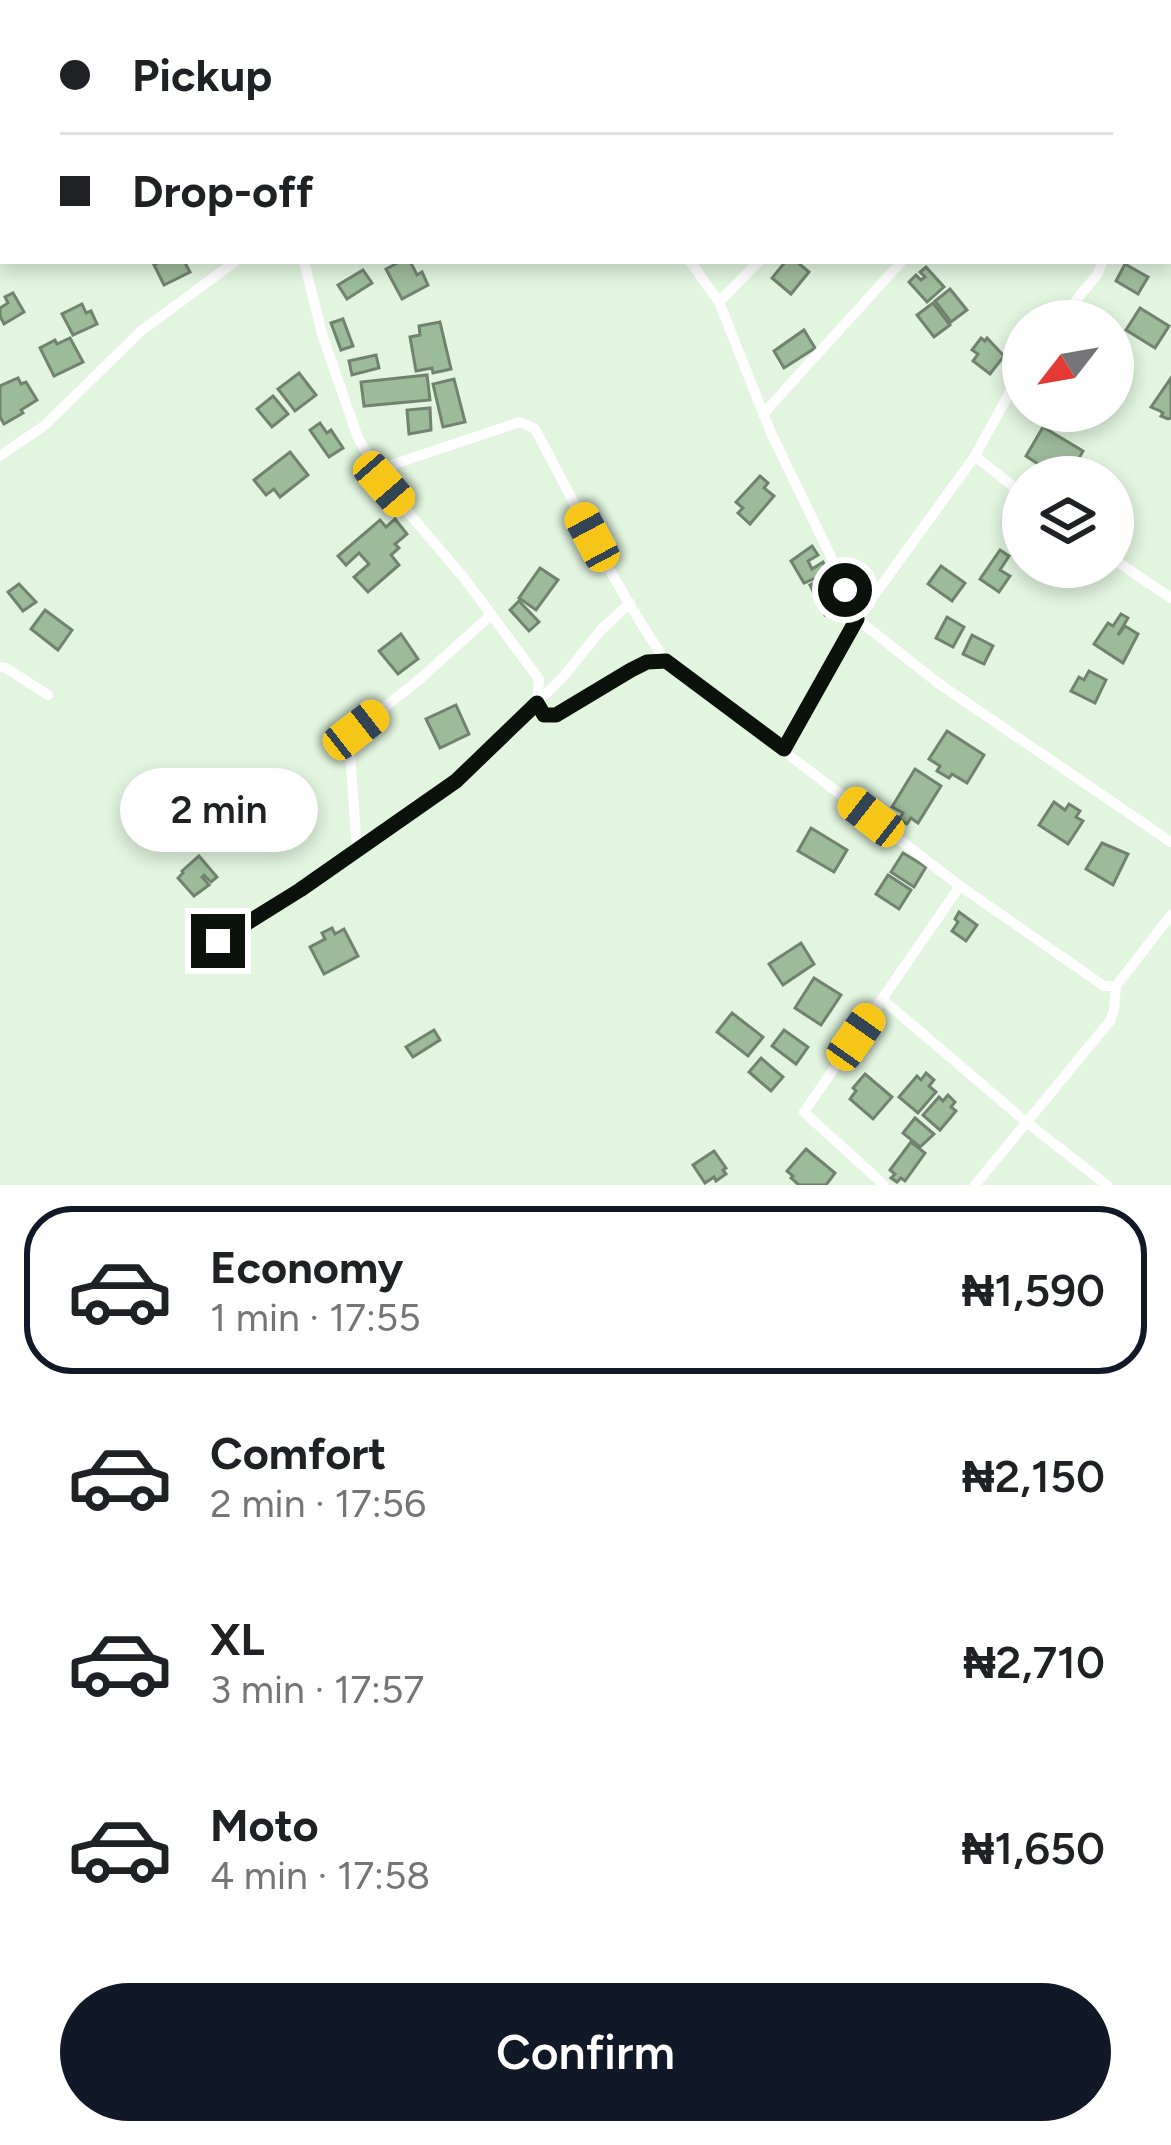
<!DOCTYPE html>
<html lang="en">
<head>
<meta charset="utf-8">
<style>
  body { margin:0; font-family:Figtree,sans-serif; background:#f2f2f2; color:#202124; height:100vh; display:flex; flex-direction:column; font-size:45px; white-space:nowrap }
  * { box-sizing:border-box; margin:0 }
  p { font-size:39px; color:#757577 }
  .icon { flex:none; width:66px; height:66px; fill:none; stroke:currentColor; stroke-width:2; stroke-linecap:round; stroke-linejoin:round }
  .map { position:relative; height:1185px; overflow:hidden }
  .side { display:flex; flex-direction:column; background:#fff; flex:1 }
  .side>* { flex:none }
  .banner { position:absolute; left:0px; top:0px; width:1173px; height:264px; box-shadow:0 6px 18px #0003; display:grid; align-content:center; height:264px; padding:0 60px; background:#fff }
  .needle { width:78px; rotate:239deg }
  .buttons { position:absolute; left:1002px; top:300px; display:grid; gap:24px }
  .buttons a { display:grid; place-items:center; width:132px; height:132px; border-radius:50%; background:#fff; box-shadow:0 6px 18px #0003; font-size:60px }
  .end { position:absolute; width:54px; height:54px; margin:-27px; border:15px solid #0b120b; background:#fff; box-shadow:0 0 0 6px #fff }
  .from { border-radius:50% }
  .bubble { position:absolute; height:84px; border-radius:42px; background:#fff; box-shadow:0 6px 18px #0003; font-size:39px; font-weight:600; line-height:84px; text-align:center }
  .car { position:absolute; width:36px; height:72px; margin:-36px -18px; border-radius:15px; box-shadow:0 0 9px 3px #0007; background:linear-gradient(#f5c518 24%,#345 0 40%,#f5c518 0 76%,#345 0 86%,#f5c518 0) }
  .banner b { display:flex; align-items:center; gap:42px; height:114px; font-size:45px }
  .banner b+b { border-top:3px solid #e0e0e0 }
  .banner i { width:30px; height:30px; background:#202124 }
  ul { padding:21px 0 0; list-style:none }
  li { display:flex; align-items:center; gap:36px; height:168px; margin:0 24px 18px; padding:0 36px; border:6px solid transparent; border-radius:48px }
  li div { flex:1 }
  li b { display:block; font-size:45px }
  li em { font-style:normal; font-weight:600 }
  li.active { border-color:#111827 }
  li>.icon { width:108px; height:108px; stroke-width:1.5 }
  .button { display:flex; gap:24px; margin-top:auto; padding:24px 60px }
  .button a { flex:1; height:138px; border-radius:72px; background:#111827; color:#fff; font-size:48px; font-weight:600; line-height:138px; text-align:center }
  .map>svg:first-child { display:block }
  .building { fill:#9cbb99; stroke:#71836f; stroke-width:3 }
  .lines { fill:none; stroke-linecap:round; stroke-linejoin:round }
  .street { stroke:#fff; stroke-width:10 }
  .route { stroke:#0b120b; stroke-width:15 }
</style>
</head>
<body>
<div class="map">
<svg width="1171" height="1185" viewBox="0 0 1171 1185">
  <rect width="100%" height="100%" fill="#e1f5df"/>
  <g class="building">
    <path d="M162,261H184L190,272L164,285L154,265Z"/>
    <path d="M401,261H410L417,275L422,272L428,285L402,299L386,269Z"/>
    <path d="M786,261H796L809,272L791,294L772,278Z"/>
    <path d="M1125,264L1148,277L1138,294L1116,281Z"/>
    <path d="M926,267L944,287L927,302L909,282L916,275L921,280L925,277L920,272Z"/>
    <path d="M363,270L372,283L347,299L338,285Z"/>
    <path d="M950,289L967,310L951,322L935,301Z"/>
    <path d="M13,293L24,312L4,324L0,316V308L8,303L5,297Z"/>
    <path d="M933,303L950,325L934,337L917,315Z"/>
    <path d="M82,304L86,313L91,311L97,324L73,335L62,314Z"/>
    <path d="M1140,308L1169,326L1155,348L1126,330Z"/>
    <path d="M343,319L353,346L341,350L331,323Z"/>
    <path d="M440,322L451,369L433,373L432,368L416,371L410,337L420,335L419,326Z"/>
    <path d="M804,330L815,348L784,368L774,351Z"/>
    <path d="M70,338L83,362L54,376L40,348L55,340L57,344Z"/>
    <path d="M981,338L985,341L987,338L1004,356L990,374L973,361L978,354L972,350Z"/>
    <path d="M376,355L379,368L352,375L349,361Z"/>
    <path d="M299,373L316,395L295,411L278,389Z"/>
    <path d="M427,375L430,400L364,406L361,382Z"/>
    <path d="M18,378L21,384L26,382L37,400L21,410L23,413L4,424L0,417V386Z"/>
    <path d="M1171,378V418L1168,419L1161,416L1163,413L1160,411L1151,407Z"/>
    <path d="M454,379L465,422L443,427L433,384Z"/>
    <path d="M273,396L288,414L272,427L257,409Z"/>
    <path d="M430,408L431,430L409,434L407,410Z"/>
    <path d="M320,423L327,433L331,430L343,448L329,457L310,430Z"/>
    <path d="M1043,427L1083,451L1078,460L1082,462L1073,477H1061L1050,470L1046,477L1034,470L1038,464L1026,456Z"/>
    <path d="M290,452L308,475L280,497L274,489L266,495L254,480Z"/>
    <path d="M760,476L768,483L764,488L774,496L750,524L738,513L743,508L736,502Z"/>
    <path d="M395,519L407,534L395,544L399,548L391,555L399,565L368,592L354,577L369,564L359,553L346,565L338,556L380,520L386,527Z"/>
    <path d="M812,546L818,555L808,561L812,569L823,562L829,572L804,583L791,561Z"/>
    <path d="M1000,550L1009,556L1000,570L1010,576L999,592L980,579Z"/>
    <path d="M941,566L965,583L952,601L928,584Z"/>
    <path d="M540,568L558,580L536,610L519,598Z"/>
    <path d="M826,577L841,607L825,615L810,585Z"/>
    <path d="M19,584L36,602L23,611L8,592Z"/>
    <path d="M519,601L539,622L529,631L510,610Z"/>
    <path d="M45,610L72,630L58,650L31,629Z"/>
    <path d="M1121,614L1128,618L1118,635L1125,626L1138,634L1123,663L1094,644L1108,623L1113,626Z"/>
    <path d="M947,617L964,627L953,647L936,638Z"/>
    <path d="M401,634L418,659L398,674L379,651Z"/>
    <path d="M972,635L993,646L984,664L963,654Z"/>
    <path d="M1089,671L1106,680L1095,703L1071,691L1079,677L1084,680Z"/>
    <path d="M456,705L469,734L440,748L426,719Z"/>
    <path d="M947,731L984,755L967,783L952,774L949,778L937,771L940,766L929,759Z"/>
    <path d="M915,769L941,786L918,823L911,818L907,824L899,819L903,813L892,807Z"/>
    <path d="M1054,802L1065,810L1069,804L1080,811L1076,817L1083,821L1068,844L1039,825Z"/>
    <path d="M811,828L847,850L834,872L798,851Z"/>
    <path d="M1102,843L1128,854L1113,885L1086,869Z"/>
    <path d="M903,853L926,867L914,887L891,872Z"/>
    <path d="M199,856L217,877L211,882L204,875L202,877L209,885L194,896L178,878L183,873L182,871Z"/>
    <path d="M888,875L911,890L899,909L876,894Z"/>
    <path d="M959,912L977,925L966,941L952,931L958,922L955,919Z"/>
    <path d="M332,928L335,934L344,929L358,956L324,974L310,947L325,939L322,933Z"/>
    <path d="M801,943L814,964L783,985L769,964Z"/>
    <path d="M814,978L841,995L821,1025L795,1008Z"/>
    <path d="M732,1013L763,1037L748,1056L717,1032Z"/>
    <path d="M434,1030L440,1040L413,1057L406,1047Z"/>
    <path d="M784,1030L808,1047L796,1064L772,1046Z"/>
    <path d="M761,1058L783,1077L771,1091L749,1072Z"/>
    <path d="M926,1073L934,1080L929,1086L936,1092L918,1113L899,1097L917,1076L921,1080Z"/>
    <path d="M865,1074L892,1097L873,1119L850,1099L856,1091L853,1088Z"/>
    <path d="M948,1095L955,1102L951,1107L956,1111L940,1130L923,1115L939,1097L943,1101Z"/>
    <path d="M915,1118L934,1134L920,1147L903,1133Z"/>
    <path d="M911,1142L925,1153L905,1181L901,1178L897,1182L891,1178L895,1174L890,1170Z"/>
    <path d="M806,1149L835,1173L826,1185H799L791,1178L793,1176L787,1171Z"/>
    <path d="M714,1151L726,1168L723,1170L726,1174L716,1181L714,1177L705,1183L693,1165Z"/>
  </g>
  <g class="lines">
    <g class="street">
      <path d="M312,0L314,3"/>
      <path d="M499,0L501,3"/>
      <path d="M1045,0L1048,3"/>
      <path d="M205,3L209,0"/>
      <path d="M694,3L696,0"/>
      <path d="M848,3L850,0"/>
      <path d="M1000,3L1002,0"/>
      <path d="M1170,112L1171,113"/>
      <path d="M0,125L3,124"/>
      <path d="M1170,158L1171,157"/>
      <path d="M0,204L3,206"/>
      <path d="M0,227L3,225"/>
      <path d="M304,261L322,334L358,438L376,470L384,484L464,578L539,679L537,703L544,715H556C590,694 626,664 666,661L960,886L1104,986H1116"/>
      <path d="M690,261L719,302L771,433L833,561L857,619L938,683L1171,842"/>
      <path d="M719,302L759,261"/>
      <path d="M1059,321L1097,275L1103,261"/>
      <path d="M763,414L902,261"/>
      <path d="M0,456L45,425L141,331L236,261"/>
      <path d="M975,456L1023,494"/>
      <path d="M376,470L520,422L535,429C577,507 615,588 666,661"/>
      <path d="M1113,559L1171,598"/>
      <path d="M0,667L6,668L48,695"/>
      <path d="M784,749L857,619L975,456L1023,368"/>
      <path d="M357,848L349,740L356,730L421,678L491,615"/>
      <path d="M217,941L300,890L456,781L562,678L602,629L630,603"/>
      <path d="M882,999L1026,1122L1107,1185"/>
      <path d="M884,1185L804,1112L960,886"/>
      <path d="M975,1185L1110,1021L1114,1010L1116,986L1171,915"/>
    </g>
  </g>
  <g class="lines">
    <path class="route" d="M218,941L300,890L456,781L537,703L544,715H556L631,670L647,662L666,661L784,749L857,619L845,590"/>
  </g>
</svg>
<div class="buttons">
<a><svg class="needle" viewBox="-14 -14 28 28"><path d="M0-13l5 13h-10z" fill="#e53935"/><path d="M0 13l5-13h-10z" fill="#757577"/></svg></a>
<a><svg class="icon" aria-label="layers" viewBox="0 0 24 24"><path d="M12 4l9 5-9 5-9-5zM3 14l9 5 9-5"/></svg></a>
</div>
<i class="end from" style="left:845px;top:590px"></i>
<i class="end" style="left:218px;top:941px"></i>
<div class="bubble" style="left:120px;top:768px;width:198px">2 min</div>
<i class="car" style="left:384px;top:484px;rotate:139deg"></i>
<i class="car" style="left:592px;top:537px;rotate:332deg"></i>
<i class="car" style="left:356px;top:730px;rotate:52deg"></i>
<i class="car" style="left:871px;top:817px;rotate:308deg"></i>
<i class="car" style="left:856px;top:1037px;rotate:35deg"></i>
<div class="banner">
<b><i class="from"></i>Pickup</b>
<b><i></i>Drop-off</b>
</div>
</div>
<section class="side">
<ul>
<li class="active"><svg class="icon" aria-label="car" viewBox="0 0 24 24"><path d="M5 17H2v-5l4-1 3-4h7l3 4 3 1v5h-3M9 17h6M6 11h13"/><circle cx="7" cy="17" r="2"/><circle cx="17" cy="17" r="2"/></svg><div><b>Economy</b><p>1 min · 17:55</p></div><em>₦1,590</em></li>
<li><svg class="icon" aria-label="car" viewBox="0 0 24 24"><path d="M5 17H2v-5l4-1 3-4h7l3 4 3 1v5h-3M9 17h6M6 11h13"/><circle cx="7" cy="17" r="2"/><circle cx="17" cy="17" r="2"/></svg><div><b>Comfort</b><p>2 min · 17:56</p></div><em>₦2,150</em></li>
<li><svg class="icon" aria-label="car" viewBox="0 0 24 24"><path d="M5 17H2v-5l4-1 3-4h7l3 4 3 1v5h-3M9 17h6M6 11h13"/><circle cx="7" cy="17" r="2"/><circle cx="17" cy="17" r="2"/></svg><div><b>XL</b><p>3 min · 17:57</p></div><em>₦2,710</em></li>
<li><svg class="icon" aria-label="car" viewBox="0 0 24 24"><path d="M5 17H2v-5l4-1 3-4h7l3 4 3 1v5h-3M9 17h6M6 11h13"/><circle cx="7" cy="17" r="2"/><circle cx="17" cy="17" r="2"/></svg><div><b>Moto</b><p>4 min · 17:58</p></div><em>₦1,650</em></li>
</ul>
<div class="button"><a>Confirm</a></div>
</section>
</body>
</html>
